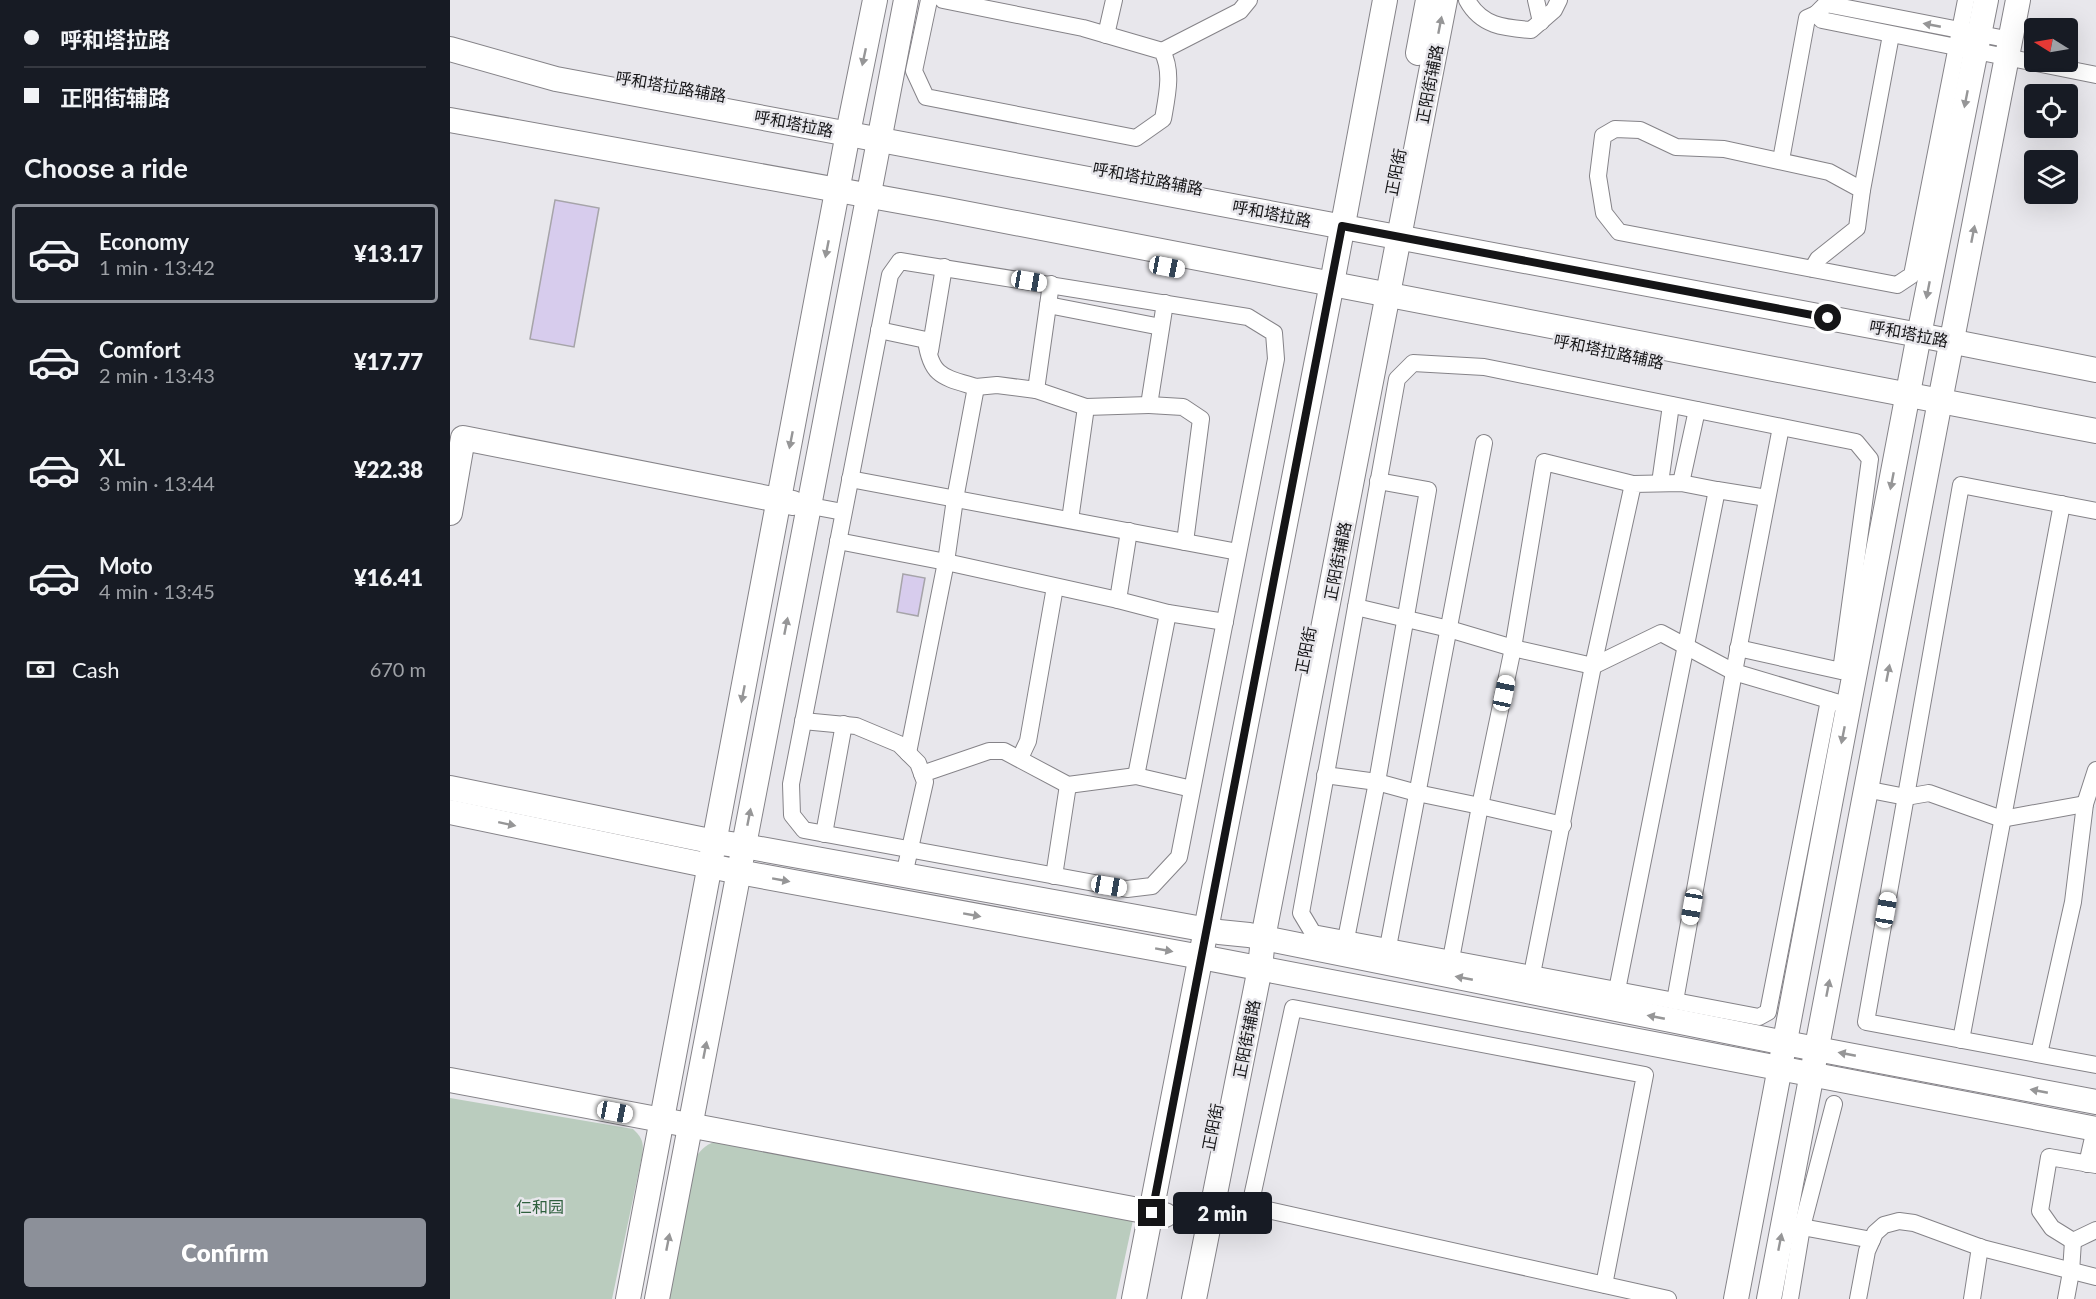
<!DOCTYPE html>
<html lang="en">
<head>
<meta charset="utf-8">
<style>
  body { margin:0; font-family:Lato,"Noto Sans SC",sans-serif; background:#20242c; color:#f1f3f6; height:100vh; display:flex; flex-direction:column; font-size:22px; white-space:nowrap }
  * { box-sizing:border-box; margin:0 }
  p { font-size:20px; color:#9ea1a6 }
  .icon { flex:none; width:33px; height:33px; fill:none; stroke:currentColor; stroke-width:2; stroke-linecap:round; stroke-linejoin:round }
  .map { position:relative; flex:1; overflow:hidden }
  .sheet { display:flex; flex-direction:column; background:#171b24; width:450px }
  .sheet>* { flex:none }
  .guide { display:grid; align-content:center; height:132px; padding:0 24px; background:#171b24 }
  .needle { width:39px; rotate:281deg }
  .tools { position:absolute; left:1574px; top:18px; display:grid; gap:12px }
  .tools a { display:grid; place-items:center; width:54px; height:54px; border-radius:6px; background:#171b24; box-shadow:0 6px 24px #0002; font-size:30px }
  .end { position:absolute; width:27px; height:27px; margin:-14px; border:8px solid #151517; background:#fff; box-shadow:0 0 0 3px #fff }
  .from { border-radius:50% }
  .bubble { position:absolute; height:42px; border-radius:6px; background:#171b24; box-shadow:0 6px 24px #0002; font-size:20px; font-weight:800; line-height:42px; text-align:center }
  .car { position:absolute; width:18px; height:36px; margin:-18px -9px; border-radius:8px; box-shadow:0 0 4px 2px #0007; background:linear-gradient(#fff 24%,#345 0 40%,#fff 0 76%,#345 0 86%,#fff 0) }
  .guide b { display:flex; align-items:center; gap:21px; height:57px; font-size:22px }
  .guide b+b { border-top:2px solid #363941 }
  .guide i { width:15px; height:15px; background:#f1f3f6 }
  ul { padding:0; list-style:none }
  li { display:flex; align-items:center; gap:18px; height:99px; margin:0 12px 9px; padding:0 12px; border:3px solid transparent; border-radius:6px }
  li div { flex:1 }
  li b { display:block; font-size:22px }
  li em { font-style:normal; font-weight:800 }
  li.active { border-color:#8c9099 }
  li>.icon { width:54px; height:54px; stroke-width:1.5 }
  h2 { padding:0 24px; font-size:27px; line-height:72px }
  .pay { display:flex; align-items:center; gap:15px; height:66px; padding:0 24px; font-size:22px }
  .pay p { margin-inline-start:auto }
  .button { display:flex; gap:12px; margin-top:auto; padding:12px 24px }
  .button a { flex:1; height:69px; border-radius:6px; background:#8c9099; color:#fff; font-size:24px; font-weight:800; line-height:69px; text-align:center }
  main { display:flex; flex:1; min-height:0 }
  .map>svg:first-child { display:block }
  .green { fill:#baccbe }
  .building { fill:#d7cced; stroke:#a6a4a9; stroke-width:1.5 }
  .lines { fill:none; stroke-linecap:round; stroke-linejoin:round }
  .street-casing { stroke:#858388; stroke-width:18 }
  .secondary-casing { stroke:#858388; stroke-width:26 }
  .street { stroke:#fff; stroke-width:16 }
  .secondary { stroke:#fff; stroke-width:24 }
  .oneway { fill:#969697 }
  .route { stroke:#151517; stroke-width:8 }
  .labels { text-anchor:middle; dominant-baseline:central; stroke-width:5; stroke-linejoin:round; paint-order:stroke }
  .street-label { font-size:16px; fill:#151517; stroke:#e8e7ec }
  .park-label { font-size:16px; fill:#2f603e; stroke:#e8e7ec }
</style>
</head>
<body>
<main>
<section class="sheet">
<div class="guide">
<b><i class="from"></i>呼和塔拉路</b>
<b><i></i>正阳街辅路</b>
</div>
<h2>Choose a ride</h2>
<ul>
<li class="active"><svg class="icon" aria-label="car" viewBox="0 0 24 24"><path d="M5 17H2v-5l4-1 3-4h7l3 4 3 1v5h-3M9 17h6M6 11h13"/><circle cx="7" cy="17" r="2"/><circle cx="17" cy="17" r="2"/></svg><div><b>Economy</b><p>1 min · 13:42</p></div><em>¥13.17</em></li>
<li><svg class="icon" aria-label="car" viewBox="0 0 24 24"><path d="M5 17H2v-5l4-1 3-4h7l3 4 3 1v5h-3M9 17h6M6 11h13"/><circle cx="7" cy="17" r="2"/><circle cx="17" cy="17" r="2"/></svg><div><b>Comfort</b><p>2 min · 13:43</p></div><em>¥17.77</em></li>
<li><svg class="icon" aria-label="car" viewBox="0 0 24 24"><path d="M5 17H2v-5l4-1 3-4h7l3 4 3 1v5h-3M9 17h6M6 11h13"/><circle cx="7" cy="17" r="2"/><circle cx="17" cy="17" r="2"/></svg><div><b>XL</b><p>3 min · 13:44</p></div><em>¥22.38</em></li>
<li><svg class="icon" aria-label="car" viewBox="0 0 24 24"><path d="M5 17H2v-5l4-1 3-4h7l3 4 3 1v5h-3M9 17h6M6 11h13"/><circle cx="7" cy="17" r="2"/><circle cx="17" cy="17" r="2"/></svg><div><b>Moto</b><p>4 min · 13:45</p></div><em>¥16.41</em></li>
</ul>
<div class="pay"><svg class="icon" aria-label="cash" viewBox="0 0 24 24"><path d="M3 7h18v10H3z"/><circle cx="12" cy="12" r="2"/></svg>Cash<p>670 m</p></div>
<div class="button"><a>Confirm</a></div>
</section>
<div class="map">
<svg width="1646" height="1299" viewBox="0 0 1646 1299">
  <rect width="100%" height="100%" fill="#e8e7ec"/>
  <g class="green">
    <path d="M0,1098L183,1129C193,1138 194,1144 192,1156L162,1299H0Z"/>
    <path d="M269,1141L683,1220L666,1299H217L245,1158C252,1148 258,1143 269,1141Z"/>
  </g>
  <g class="building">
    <path d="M105,200L149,208L124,347L80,339Z"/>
    <path d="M453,574L475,578L468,616L447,612Z"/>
  </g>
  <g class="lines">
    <defs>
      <g id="street">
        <path d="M479,0L464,71L476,97L686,138L713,119C717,96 723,71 712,51L633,28L493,0"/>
        <path d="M1017,0C1031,26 1054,28 1081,30L1104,10L1109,0"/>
        <path d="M1086,0L1091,22"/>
        <path d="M656,35L664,0"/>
        <path d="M1561,40L1376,4L1366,14L1372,20L1646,75"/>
        <path d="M712,51L790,11L799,0"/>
        <path d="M1331,160L1357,18L1366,14"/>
        <path d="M1412,190L1441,35"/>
        <path d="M450,261L798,317L824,333L826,359L729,857L702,886L677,889L354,830L342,815L341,784L440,275Z"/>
        <path d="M1362,269L1368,259L1407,228L1412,190L1379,172L1274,149L1226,147L1190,130L1165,129L1153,136L1148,176L1154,213L1169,232L1447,285L1462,275L1516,0"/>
        <path d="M598,305L711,327"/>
        <path d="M429,330L476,340C481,377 493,377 526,387L505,499L496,562L458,753"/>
        <path d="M480,351L494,267"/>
        <path d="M526,387L547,385L586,390L601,284"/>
        <path d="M586,390L636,407L699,405L715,303"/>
        <path d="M699,405L733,407L751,419L735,542"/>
        <path d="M1331,427L1284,672L1225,1001L1309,1017L1318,1012L1379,700"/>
        <path d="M400,479L788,552"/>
        <path d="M1210,483L1221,405"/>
        <path d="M1231,483L1247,410"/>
        <path d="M350,504L393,512"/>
        <path d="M1646,511L1511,485L1416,1022L1646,1065"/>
        <path d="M620,520L636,407"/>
        <path d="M388,541L496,562L668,600L718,613L775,622"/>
        <path d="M668,600L679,531"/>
        <path d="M906,607L999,629L1063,648L1143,666L1211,633L1284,672L1389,703"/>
        <path d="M353,721L406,726L449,744L468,763L475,782L454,875"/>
        <path d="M570,758L578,741L605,587"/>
        <path d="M472,774L539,751H554L618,785L686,776L742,789"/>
        <path d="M875,775L927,782L967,793L1030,806L1001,959"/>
        <path d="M686,776L718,613"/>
        <path d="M1415,789L1456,797L1479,793L1552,819L1635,804"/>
        <path d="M1113,825L1030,806L1063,648L1094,462L1183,484"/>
        <path d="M374,834L394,724"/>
        <path d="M604,876L618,785"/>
        <path d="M896,939L927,782L978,490L928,481"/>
        <path d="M938,947L1034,443"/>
        <path d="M1082,974L1143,666L1183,484L1231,483L1267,490"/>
        <path d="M1167,990L1267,490L1317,498"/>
        <path d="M1225,1001L863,933L851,913L947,379L963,363L1034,367L1406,442L1420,459L1391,671L1288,648"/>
        <path d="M1511,1040L1612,504"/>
        <path d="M1589,1054L1623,902L1635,804L1646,770"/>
        <path d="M1637,1164L1645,1129"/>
        <path d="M1352,1227L1422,1240"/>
        <path d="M1623,1241L1602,1228L1590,1211L1599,1157L1646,1165"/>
        <path d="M1623,1241L1646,1230"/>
        <path d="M1154,1285L1195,1075L843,1008L800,1206L1218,1299"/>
        <path d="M1340,1299L1352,1227L1384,1104"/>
        <path d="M1408,1299L1417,1251L1425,1233L1434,1225L1449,1221L1464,1223L1532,1248L1646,1277"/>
        <path d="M1522,1299L1530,1247"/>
        <path d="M1616,1299L1621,1272L1623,1241"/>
      </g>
      <g id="secondary">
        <path d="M0,49L106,79L1469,335L1646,370"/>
        <path d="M968,53L978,0"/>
        <path d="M0,120L493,209L1646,431"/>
        <path d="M0,513L13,438L343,503"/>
        <path d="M0,788L265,842L294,846L769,932L799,935L1335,1043L1646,1102"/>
        <path d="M0,812L289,872L751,957L1646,1129"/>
        <path d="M0,1080L715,1215"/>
        <path d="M178,1299L398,133L425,0"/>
        <path d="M207,1299L456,0"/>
        <path d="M684,1299L882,283L935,0"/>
        <path d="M744,1299L810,968L813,938L995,0"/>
        <path d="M1286,1299L1469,335L1536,0"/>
        <path d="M1319,1299L1490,401L1568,0"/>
      </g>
    </defs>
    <use href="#street" class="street-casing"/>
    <use href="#secondary" class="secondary-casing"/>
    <use href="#street" class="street"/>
    <use href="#secondary" class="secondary"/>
  </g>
  <defs><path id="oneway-solid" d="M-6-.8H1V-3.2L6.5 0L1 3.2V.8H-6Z" transform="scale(1.5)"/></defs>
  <g class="oneway">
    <use href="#oneway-solid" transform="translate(990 25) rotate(-79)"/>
    <use href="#oneway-solid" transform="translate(1482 25) rotate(-169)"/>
    <use href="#oneway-solid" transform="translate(414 57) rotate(102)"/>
    <use href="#oneway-solid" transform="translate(1516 99) rotate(101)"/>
    <use href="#oneway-solid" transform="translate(1523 234) rotate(-79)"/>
    <use href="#oneway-solid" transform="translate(377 249) rotate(101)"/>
    <use href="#oneway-solid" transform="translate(1478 290) rotate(101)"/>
    <use href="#oneway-solid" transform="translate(341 440) rotate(101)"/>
    <use href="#oneway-solid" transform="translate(1442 481) rotate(101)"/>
    <use href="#oneway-solid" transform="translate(336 626) rotate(-79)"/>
    <use href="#oneway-solid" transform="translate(1438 673) rotate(-79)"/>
    <use href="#oneway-solid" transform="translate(293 694) rotate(101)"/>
    <use href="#oneway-solid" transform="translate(1393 735) rotate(101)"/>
    <use href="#oneway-solid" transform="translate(299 817) rotate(-79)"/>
    <use href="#oneway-solid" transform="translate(57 824) rotate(12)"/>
    <use href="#oneway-solid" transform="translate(331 880) rotate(10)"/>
    <use href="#oneway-solid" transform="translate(522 915) rotate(10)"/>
    <use href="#oneway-solid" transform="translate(714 950) rotate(10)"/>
    <use href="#oneway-solid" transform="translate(1014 978) rotate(-169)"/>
    <use href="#oneway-solid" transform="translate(1378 988) rotate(-79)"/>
    <use href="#oneway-solid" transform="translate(1206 1017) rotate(-169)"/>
    <use href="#oneway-solid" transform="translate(255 1050) rotate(-79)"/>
    <use href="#oneway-solid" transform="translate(1397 1054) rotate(-169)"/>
    <use href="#oneway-solid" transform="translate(1589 1091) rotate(-169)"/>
    <use href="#oneway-solid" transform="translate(218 1242) rotate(-79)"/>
    <use href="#oneway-solid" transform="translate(1330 1242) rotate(-79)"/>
  </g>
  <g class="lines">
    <path class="route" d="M702,1213L892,226L1378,318"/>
  </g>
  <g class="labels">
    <g class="street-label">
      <text transform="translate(979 84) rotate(-79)">正阳街辅路</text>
      <text transform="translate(221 86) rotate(10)">呼和塔拉路辅路</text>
      <text transform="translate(344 123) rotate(11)">呼和塔拉路</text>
      <text transform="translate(945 172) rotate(-79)">正阳街</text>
      <text transform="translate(698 178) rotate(11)">呼和塔拉路辅路</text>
      <text transform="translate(822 213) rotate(11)">呼和塔拉路</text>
      <text transform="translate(1459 333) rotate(11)">呼和塔拉路</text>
      <text transform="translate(1159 351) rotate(12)">呼和塔拉路辅路</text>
      <text transform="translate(887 561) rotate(-79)">正阳街辅路</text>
      <text transform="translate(855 650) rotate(-79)">正阳街</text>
      <text transform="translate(796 1039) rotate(-79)">正阳街辅路</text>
      <text transform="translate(762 1127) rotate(-79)">正阳街</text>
    </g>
    <g class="park-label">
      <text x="90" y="1206">仁和园</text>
    </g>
  </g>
</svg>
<div class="tools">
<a><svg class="needle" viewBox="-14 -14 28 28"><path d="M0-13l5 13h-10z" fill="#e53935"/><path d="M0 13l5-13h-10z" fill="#9ea1a6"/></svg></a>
<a><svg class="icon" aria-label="locate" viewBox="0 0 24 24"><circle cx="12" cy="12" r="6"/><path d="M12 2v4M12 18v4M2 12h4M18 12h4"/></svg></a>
<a><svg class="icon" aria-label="layers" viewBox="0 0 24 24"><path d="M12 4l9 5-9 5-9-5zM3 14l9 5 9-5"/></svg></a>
</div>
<i class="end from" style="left:1378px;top:318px"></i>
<i class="end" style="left:702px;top:1213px"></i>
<div class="bubble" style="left:723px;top:1192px;width:99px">2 min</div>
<i class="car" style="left:717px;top:267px;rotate:101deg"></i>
<i class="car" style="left:579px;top:281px;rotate:100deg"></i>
<i class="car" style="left:1054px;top:693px;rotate:12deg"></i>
<i class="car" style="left:659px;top:886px;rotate:100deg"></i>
<i class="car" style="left:1242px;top:907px;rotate:190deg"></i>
<i class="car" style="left:1436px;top:910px;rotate:10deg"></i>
<i class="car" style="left:165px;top:1112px;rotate:101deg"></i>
</div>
</main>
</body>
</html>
